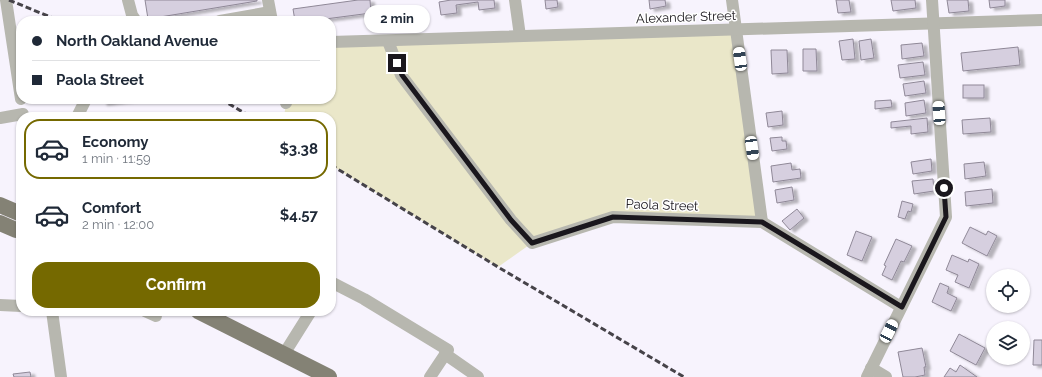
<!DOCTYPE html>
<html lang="en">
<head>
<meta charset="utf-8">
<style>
  body { margin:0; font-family:Raleway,sans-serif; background:#f6f6f7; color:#1f2937; height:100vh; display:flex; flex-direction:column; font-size:15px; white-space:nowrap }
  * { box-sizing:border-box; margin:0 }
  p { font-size:13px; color:#747a83 }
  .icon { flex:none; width:22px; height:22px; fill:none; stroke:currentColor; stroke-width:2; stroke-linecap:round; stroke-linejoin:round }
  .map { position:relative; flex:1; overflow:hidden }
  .details { position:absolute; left:16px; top:112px; width:320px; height:204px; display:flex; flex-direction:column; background:#fff; border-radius:16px; box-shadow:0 1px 3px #0004 }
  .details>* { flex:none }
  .top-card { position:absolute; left:16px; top:16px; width:320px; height:88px; border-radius:16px; box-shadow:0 1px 3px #0004; display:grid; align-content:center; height:88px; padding:0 16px; background:#fff }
  .tools { position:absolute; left:986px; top:269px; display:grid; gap:8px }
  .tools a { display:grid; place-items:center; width:44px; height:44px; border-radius:50%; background:#fff; box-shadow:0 1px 3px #0004; font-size:20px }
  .end { position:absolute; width:18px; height:18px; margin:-9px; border:5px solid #1a171d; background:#fff; box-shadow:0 0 0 2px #fff }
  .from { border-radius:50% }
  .bubble { position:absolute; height:28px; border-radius:14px; background:#fff; box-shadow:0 1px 3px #0004; font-size:13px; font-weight:700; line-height:28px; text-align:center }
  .car { position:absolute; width:12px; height:24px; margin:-12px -6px; border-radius:5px; box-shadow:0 0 3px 1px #0007; background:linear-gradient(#fff 24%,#345 0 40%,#fff 0 76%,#345 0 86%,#fff 0) }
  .top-card b { display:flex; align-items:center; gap:14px; height:38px; font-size:15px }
  .top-card b+b { border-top:1px solid #e0e1e3 }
  .top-card i { width:10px; height:10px; background:#1f2937 }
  ul { padding:7px 0 0; list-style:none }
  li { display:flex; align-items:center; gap:12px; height:60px; margin:0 8px 6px; padding:0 8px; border:2px solid transparent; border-radius:16px }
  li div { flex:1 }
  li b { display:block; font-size:15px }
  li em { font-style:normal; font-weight:700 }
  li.current { border-color:#756900 }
  li>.icon { width:36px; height:36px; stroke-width:1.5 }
  .primary-button { display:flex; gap:8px; margin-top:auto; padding:8px 16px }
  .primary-button a { flex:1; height:46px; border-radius:16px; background:#756900; color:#fff; font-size:16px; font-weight:700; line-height:46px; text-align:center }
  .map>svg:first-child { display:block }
  .green { fill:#eae7c9 }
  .building { fill:#d6cfdf; stroke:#8f8897; filter:url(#shadow) }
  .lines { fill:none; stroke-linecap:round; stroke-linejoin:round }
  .minor { stroke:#b7b7af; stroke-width:12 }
  .major { stroke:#848275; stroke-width:16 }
  .rail { stroke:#464349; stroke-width:3; stroke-dasharray:6 3; stroke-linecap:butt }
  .route { stroke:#1a171d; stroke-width:5 }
  .labels { text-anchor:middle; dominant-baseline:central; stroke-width:3; stroke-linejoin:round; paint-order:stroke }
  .street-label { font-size:13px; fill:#1a171d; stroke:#fff }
</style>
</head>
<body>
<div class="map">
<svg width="1042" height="377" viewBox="0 0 1042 377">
  <defs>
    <filter id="shadow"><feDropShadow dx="4.5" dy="2.5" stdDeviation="1" flood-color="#0004"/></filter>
  </defs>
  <rect width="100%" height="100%" fill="#f7f3fd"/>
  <path class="green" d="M736,29L762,222L613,217L532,243L498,267L331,165V117H284L286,103L285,99H331V42Z"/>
  <g class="building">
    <path d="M145,0H257V1L148,19Z"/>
    <path d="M358,0H370L371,13L310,21H295L293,9Z"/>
    <path d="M451,0H494L495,8L479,10L478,2L456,5L457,13L441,15L439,2Z"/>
    <path d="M545,0H557L558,7L546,9Z"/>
    <path d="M649,0H665L666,6L650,9Z"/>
    <path d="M836,0H849L851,12L838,13Z"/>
    <path d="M891,0H915L916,8L893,11Z"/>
    <path d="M947,0H968L969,11L949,13Z"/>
    <path d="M989,0H1005V6L990,8Z"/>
    <path d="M853,39L855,59L842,60L839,41Z"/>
    <path d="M871,39L874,58L861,60L859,41Z"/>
    <path d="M922,43L924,56L902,59L901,45Z"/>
    <path d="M1018,47L1020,65L963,71L961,53Z"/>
    <path d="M803,49H816L817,71H803Z"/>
    <path d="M771,50H787L788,73L772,74Z"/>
    <path d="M923,62L925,75L900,78L898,65Z"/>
    <path d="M924,81L926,93L905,96L903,84Z"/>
    <rect x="963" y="85" width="21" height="13"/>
    <path d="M102,99H134L103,103Z"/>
    <path d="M891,100L892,107L875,109V101Z"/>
    <path d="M924,100L926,113L906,116L905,103Z"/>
    <path d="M782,111L783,125L768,127L766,113Z"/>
    <path d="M927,118L928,132L911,134V126L891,128V122Z"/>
    <path d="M990,118L991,132L963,134L962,120Z"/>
    <path d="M782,137V141H786L787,149L772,151L770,138Z"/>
    <path d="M931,159L932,171L913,174L911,162Z"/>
    <path d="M984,162L986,176L965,179L964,164Z"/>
    <path d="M791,163L792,170L800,169L801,178L773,182L771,166Z"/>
    <path d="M933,179L934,191L914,194L912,181Z"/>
    <path d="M792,187L794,200L777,203L775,190Z"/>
    <path d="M992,189L993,203L966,206L965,192Z"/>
    <path d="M902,201L913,204L911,212L908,211L905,219L898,217Z"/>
    <path d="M797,209L804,218L790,230L782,221Z"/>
    <path d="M970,227L986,235L988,231L997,236L987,256L962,243Z"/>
    <path d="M856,231L872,237L862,261L847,255Z"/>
    <path d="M896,239L912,246L904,262L901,261L892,280L882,275L886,266L884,265Z"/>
    <path d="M952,255L968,262L969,259L979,264L969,288L955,282L958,275L946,270Z"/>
    <path d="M940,283L949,287L947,293L957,298L951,311L932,302Z"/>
    <path d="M959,334L985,348L976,365L950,351Z"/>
    <path d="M1034,340H1042V365H1033Z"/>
    <path d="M922,348L926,367H924L925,375L915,377H903L898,352Z"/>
    <path d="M960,365L977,377H944L950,368L956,372Z"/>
    <path d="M30,372L31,377H14L13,374Z"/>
  </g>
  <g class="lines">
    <g class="minor">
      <path d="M6,0L21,99"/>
      <path d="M128,0L132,15L136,21"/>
      <path d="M268,0L272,21"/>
      <path d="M515,0L520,36"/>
      <path d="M732,0L762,222"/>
      <path d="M220,21L270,12"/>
      <path d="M388,41L401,75L511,220L532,243L613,217L762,222L901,307"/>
      <path d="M331,42L1042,20"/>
      <path d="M285,99L286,103"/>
      <path d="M77,117L86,99"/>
      <path d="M0,118L23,114"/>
      <path d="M331,282L364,299L448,350L430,377"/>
      <path d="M0,305L21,306"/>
      <path d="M52,311L61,377"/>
      <path d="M145,311L156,316"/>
      <path d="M284,354L311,311"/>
      <path d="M445,354L478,377"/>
      <path d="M871,368L886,377"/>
      <path d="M867,377L946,217L932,0"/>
    </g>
    <g class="major">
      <path d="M0,205L21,214"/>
      <path d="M0,223L16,230H21"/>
      <path d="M198,311L329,377"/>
    </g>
    <g class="rail">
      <path d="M9,0L60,21"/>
      <path d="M221,99L251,117"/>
      <path d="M331,165L498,267L684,377"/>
    </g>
  </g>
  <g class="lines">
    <path class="route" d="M397,63L402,75L511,220L532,243L613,217L762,222L902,307L946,217L944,188"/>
  </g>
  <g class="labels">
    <g class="street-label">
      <text transform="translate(686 17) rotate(-2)">Alexander Street</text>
      <text transform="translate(662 205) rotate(2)">Paola Street</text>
    </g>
  </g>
</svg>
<div class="tools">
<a><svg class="icon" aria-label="locate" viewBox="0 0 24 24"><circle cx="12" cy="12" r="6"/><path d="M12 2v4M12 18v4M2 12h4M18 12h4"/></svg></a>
<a><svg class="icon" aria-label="layers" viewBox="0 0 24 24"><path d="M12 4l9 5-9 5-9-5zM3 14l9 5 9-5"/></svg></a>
</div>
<i class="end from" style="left:944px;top:188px"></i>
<i class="end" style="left:397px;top:63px"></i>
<div class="bubble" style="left:364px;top:5px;width:66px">2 min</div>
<i class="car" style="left:740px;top:59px;rotate:352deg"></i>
<i class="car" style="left:939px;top:113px;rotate:356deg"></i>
<i class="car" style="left:752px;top:148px;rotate:172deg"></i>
<i class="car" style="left:889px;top:331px;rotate:27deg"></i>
<div class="top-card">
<b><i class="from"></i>North Oakland Avenue</b>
<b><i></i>Paola Street</b>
</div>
<section class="details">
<ul>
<li class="current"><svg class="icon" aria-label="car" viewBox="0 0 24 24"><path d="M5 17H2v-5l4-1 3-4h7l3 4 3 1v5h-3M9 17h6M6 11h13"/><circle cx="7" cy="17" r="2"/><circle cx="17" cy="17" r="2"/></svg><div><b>Economy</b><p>1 min · 11:59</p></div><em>$3.38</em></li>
<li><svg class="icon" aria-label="car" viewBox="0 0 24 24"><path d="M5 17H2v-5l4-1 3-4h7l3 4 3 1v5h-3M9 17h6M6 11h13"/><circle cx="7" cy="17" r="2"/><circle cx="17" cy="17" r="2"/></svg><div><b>Comfort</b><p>2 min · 12:00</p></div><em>$4.57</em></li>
</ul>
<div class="primary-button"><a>Confirm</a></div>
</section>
</div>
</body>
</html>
